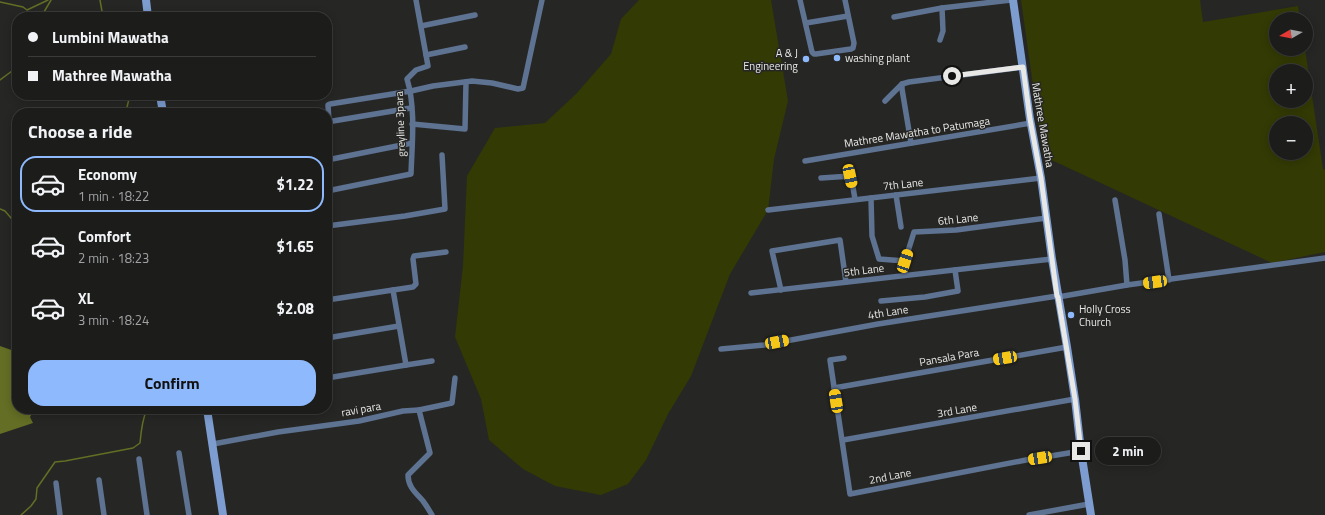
<!DOCTYPE html>
<html lang="en">
<head>
<meta charset="utf-8">
<style>
  body { margin:0; font-family:"Titillium Web",sans-serif; background:#292a28; color:#f1f3f6; height:100vh; display:flex; flex-direction:column; font-size:15px; white-space:nowrap }
  * { box-sizing:border-box; margin:0 }
  p { font-size:13px; color:#a0a2a3 }
  .icon { flex:none; width:22px; height:22px; fill:none; stroke:currentColor; stroke-width:2; stroke-linecap:round; stroke-linejoin:round }
  .map { position:relative; flex:1; overflow:hidden }
  .drawer { position:absolute; left:12px; top:108px; width:320px; height:306px; display:flex; flex-direction:column; background:#1c1d1b; border-radius:16px; box-shadow:0 2px 10px #0003,0 0 0 1px #3a3b3a }
  .drawer>* { flex:none }
  .hud { position:absolute; left:12px; top:12px; width:320px; height:88px; border-radius:16px; box-shadow:0 2px 10px #0003,0 0 0 1px #3a3b3a; display:grid; align-content:center; height:88px; padding:0 16px; background:#1c1d1b }
  .needle { width:26px; rotate:261deg }
  .fabs { position:absolute; left:1269px; top:12px; display:grid; gap:8px }
  .fabs a { display:grid; place-items:center; width:44px; height:44px; border-radius:50%; background:#1c1d1b; box-shadow:0 2px 10px #0003,0 0 0 1px #3a3b3a; font-size:20px }
  .end { position:absolute; width:18px; height:18px; margin:-9px; border:5px solid #e8e8e6; background:#111; box-shadow:0 0 0 2px #111 }
  .from { border-radius:50% }
  .bubble { position:absolute; height:28px; border-radius:14px; background:#1c1d1b; box-shadow:0 2px 10px #0003,0 0 0 1px #3a3b3a; font-size:13px; font-weight:700; line-height:28px; text-align:center }
  .car { position:absolute; width:12px; height:24px; margin:-12px -6px; border-radius:5px; box-shadow:0 0 3px 1px #0007; background:linear-gradient(#f5c518 24%,#345 0 40%,#f5c518 0 76%,#345 0 86%,#f5c518 0) }
  .hud b { display:flex; align-items:center; gap:14px; height:38px; font-size:15px }
  .hud b+b { border-top:1px solid #3a3b3a }
  .hud i { width:10px; height:10px; background:#f1f3f6 }
  ul { padding:0; list-style:none }
  li { display:flex; align-items:center; gap:12px; height:56px; margin:0 8px 6px; padding:0 8px; border:2px solid transparent; border-radius:16px }
  li div { flex:1 }
  li b { display:block; font-size:15px }
  li em { font-style:normal; font-weight:700 }
  li.on { border-color:#8eb9fc }
  li>.icon { width:36px; height:36px; stroke-width:1.5 }
  h2 { padding:0 16px; font-size:18px; line-height:48px }
  .action { display:flex; gap:8px; margin-top:auto; padding:8px 16px }
  .action a { flex:1; height:46px; border-radius:16px; background:#8eb9fc; color:#111; font-size:16px; font-weight:700; line-height:46px; text-align:center }
  .map>svg:first-child { display:block }
  .green { fill:#333a04; fill-rule:evenodd }
  .water { fill:#646e24 }
  .lines { fill:none; stroke-linecap:round; stroke-linejoin:round }
  .stream { stroke:#646e24; stroke-width:1.5 }
  .street { stroke:#5e7292; stroke-width:5.5 }
  .secondary { stroke:#7d9dd0; stroke-width:8 }
  .route { stroke:#e8e8e6; stroke-width:5 }
  .poi-dot { fill:#8eb9fc; stroke:#262724; stroke-width:1.5 }
  .labels { text-anchor:middle; dominant-baseline:central; stroke-width:3; stroke-linejoin:round; paint-order:stroke }
  .poi-label { font-size:11px; fill:#e8e8e6; stroke:#262724; text-anchor:start }
  .street-label { font-size:11px; fill:#e8e8e6; stroke:#262724 }
</style>
</head>
<body>
<div class="map">
<svg width="1325" height="515" viewBox="0 0 1325 515">
  <rect width="100%" height="100%" fill="#262724"/>
  <g class="green">
    <path d="M639,0H771L788,101L774,159L768,210L730,274L691,376L668,414L646,460L628,484L601,495L555,486L523,469L489,440L481,399L455,337L463,266L467,176L495,128L545,123L576,94L611,54L621,19Z"/>
    <path d="M1021,0H1200L1203,22L1298,6L1300,19H1276V49H1305L1323,169L1325,170V252L1272,263L1043,156ZM1276,71H1306V101H1276ZM1276,123H1306V153H1276Z"/>
  </g>
  <path class="water" d="M0,346L17,352V409H33V412L30,417L33,423L0,434Z"/>
  <g class="lines">
    <g class="stream">
      <path d="M100,0L103,17"/>
      <path d="M0,2L23,7L27,10L48,0"/>
      <path d="M41,17L51,0"/>
      <path d="M0,80L12,71L17,69"/>
      <path d="M127,113L126,111L130,95"/>
      <path d="M0,209L5,211L17,225"/>
      <path d="M21,515L31,506L36,499L37,488L55,462L65,461L133,448L140,443C141,431 142,420 147,409"/>
    </g>
    <g class="street">
      <path d="M800,0L812,52L814,54H816L851,49L853,48L854,43L845,0"/>
      <path d="M894,17L942,8L1011,0"/>
      <path d="M806,23L848,16"/>
      <path d="M421,26L475,15"/>
      <path d="M940,40L943,31L942,8"/>
      <path d="M426,55L465,47"/>
      <path d="M885,101L902,84"/>
      <path d="M327,122L411,108"/>
      <path d="M329,122L328,105L330,104L411,91L433,86L472,81L492,83L518,89L523,88L542,0"/>
      <path d="M412,124L465,129L466,82"/>
      <path d="M911,143L902,89V84L909,82L1023,67"/>
      <path d="M327,160L412,143"/>
      <path d="M805,161L1031,123"/>
      <path d="M821,178L851,176L855,199"/>
      <path d="M327,191L411,174C412,144 416,108 407,79L416,70L428,66L416,0"/>
      <path d="M896,195L901,227"/>
      <path d="M871,198L872,236L879,259L905,261"/>
      <path d="M1115,200L1125,260L1127,285"/>
      <path d="M768,210L1041,178"/>
      <path d="M1159,214L1169,280"/>
      <path d="M327,226L405,216L445,209L442,155"/>
      <path d="M905,275V261L914,232L956,230L1047,218"/>
      <path d="M781,290L772,251L840,240L846,282"/>
      <path d="M751,293L1052,259"/>
      <path d="M1058,297L1127,285L1325,258"/>
      <path d="M327,300L393,290"/>
      <path d="M881,301L925,297L958,291L955,270"/>
      <path d="M327,338L399,326"/>
      <path d="M721,349L764,345L878,324L1057,296"/>
      <path d="M844,358L830,360L850,494L1026,460L1081,451"/>
      <path d="M432,361L406,365L393,290L413,287L416,284L413,259L414,256L446,252"/>
      <path d="M327,378L406,365"/>
      <path d="M834,388L1067,347"/>
      <path d="M843,440L1075,399"/>
      <path d="M213,444L278,432L359,421L403,411L419,410"/>
      <path d="M179,453L189,515"/>
      <path d="M139,459L147,515"/>
      <path d="M99,480L104,515"/>
      <path d="M56,483L60,515"/>
      <path d="M432,515C429,510 426,505 423,501C416,493 408,487 408,475L430,453L419,410L452,403L455,378"/>
      <path d="M1029,515L1089,504"/>
    </g>
    <g class="secondary">
      <path d="M146,0L148,17"/>
      <path d="M1013,0L1030,119L1041,178L1052,259L1067,347L1075,399L1081,451L1091,515"/>
      <path d="M160,95L163,113"/>
      <path d="M207,409L223,515"/>
    </g>
  </g>
  <g class="lines">
    <path class="route" d="M952,76L1023,67L1030,119L1041,178L1057,296L1058,297L1075,399L1081,451"/>
  </g>
  <g class="poi-dot">
    <circle cx="837" cy="58" r="4"/>
    <circle cx="806" cy="59" r="4"/>
    <circle cx="1071" cy="315" r="4"/>
  </g>
  <g class="labels">
    <g class="poi-label">
      <text x="798" y="53" text-anchor="end">A &amp; J<tspan x="798" dy="13">Engineering</tspan></text>
      <text x="845" y="58">washing plant</text>
      <text x="1079" y="309">Holly Cross<tspan x="1079" dy="13">Church</tspan></text>
    </g>
    <g class="street-label">
      <text transform="translate(400 124) rotate(-92)">greyline 3para</text>
      <text transform="translate(1043 125) rotate(80)">Mathree Mawatha</text>
      <text transform="translate(917 132) rotate(-9)">Mathree Mawatha to Patumaga</text>
      <text transform="translate(903 184) rotate(-6)">7th Lane</text>
      <text transform="translate(958 219) rotate(-6)">6th Lane</text>
      <text transform="translate(864 270) rotate(-7)">5th Lane</text>
      <text transform="translate(888 312) rotate(-9)">4th Lane</text>
      <text transform="translate(949 357) rotate(-10)">Pansala Para</text>
      <text transform="translate(361 409) rotate(-10)">ravi para</text>
      <text transform="translate(957 410) rotate(-10)">3rd Lane</text>
      <text transform="translate(890 476) rotate(-11)">2nd Lane</text>
    </g>
  </g>
</svg>
<div class="fabs">
<a><svg class="needle" viewBox="-14 -14 28 28"><path d="M0-13l5 13h-10z" fill="#e53935"/><path d="M0 13l5-13h-10z" fill="#a0a2a3"/></svg></a>
<a>+</a>
<a>−</a>
</div>
<i class="end from" style="left:952px;top:76px"></i>
<i class="end" style="left:1081px;top:451px"></i>
<div class="bubble" style="left:1095px;top:437px;width:66px">2 min</div>
<i class="car" style="left:850px;top:176px;rotate:168deg"></i>
<i class="car" style="left:905px;top:261px;rotate:18deg"></i>
<i class="car" style="left:1155px;top:282px;rotate:262deg"></i>
<i class="car" style="left:777px;top:342px;rotate:79deg"></i>
<i class="car" style="left:1005px;top:358px;rotate:260deg"></i>
<i class="car" style="left:836px;top:401px;rotate:351deg"></i>
<i class="car" style="left:1040px;top:458px;rotate:261deg"></i>
<div class="hud">
<b><i class="from"></i>Lumbini Mawatha</b>
<b><i></i>Mathree Mawatha</b>
</div>
<section class="drawer">
<h2>Choose a ride</h2>
<ul>
<li class="on"><svg class="icon" aria-label="car" viewBox="0 0 24 24"><path d="M5 17H2v-5l4-1 3-4h7l3 4 3 1v5h-3M9 17h6M6 11h13"/><circle cx="7" cy="17" r="2"/><circle cx="17" cy="17" r="2"/></svg><div><b>Economy</b><p>1 min · 18:22</p></div><em>$1.22</em></li>
<li><svg class="icon" aria-label="car" viewBox="0 0 24 24"><path d="M5 17H2v-5l4-1 3-4h7l3 4 3 1v5h-3M9 17h6M6 11h13"/><circle cx="7" cy="17" r="2"/><circle cx="17" cy="17" r="2"/></svg><div><b>Comfort</b><p>2 min · 18:23</p></div><em>$1.65</em></li>
<li><svg class="icon" aria-label="car" viewBox="0 0 24 24"><path d="M5 17H2v-5l4-1 3-4h7l3 4 3 1v5h-3M9 17h6M6 11h13"/><circle cx="7" cy="17" r="2"/><circle cx="17" cy="17" r="2"/></svg><div><b>XL</b><p>3 min · 18:24</p></div><em>$2.08</em></li>
</ul>
<div class="action"><a>Confirm</a></div>
</section>
</div>
</body>
</html>
